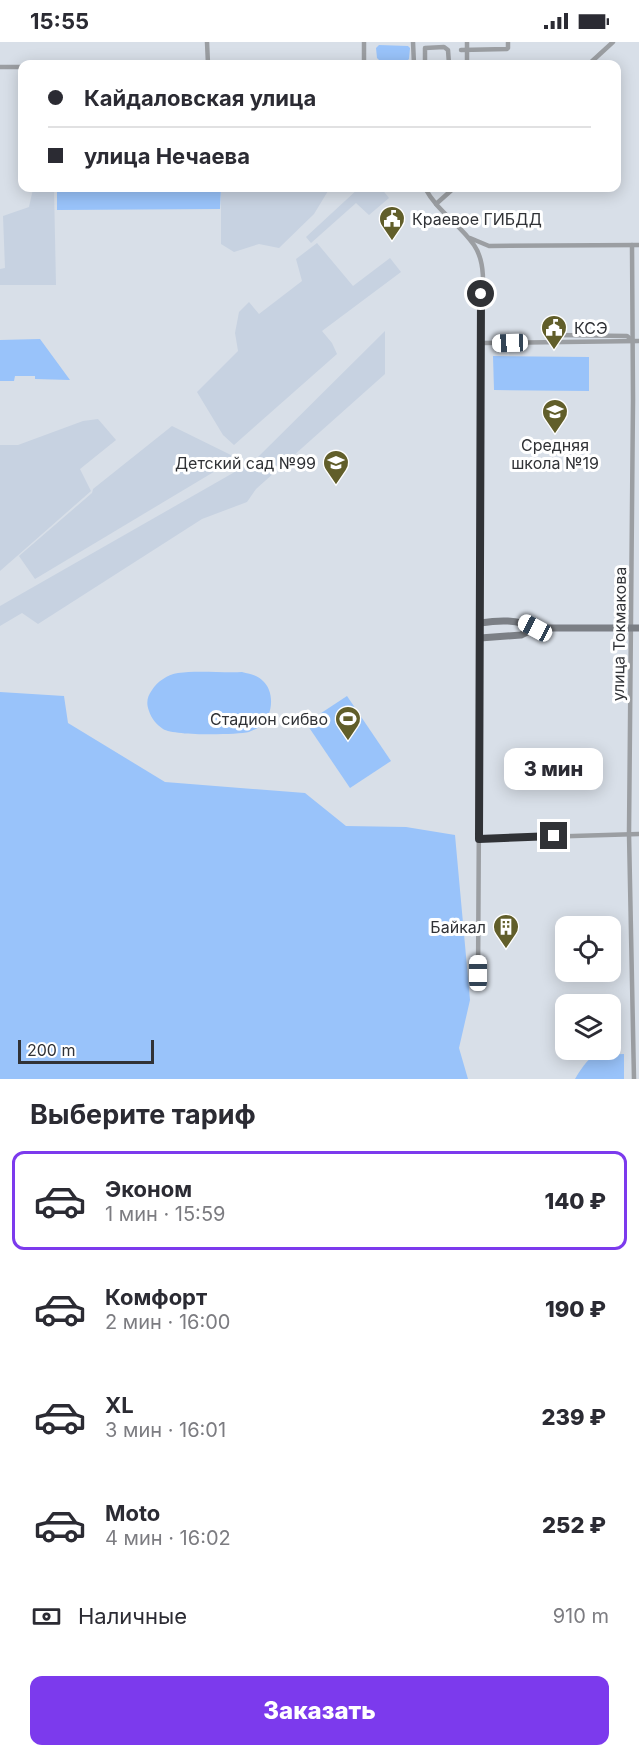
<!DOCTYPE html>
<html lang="ru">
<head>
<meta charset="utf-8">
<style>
  body { margin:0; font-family:Inter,sans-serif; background:#f7f7f7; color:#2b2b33; height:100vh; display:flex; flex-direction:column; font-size:22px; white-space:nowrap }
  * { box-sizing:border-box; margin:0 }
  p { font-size:20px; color:#7c7c81 }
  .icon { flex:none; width:33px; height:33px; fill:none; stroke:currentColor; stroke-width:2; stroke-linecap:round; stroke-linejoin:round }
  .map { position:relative; height:1037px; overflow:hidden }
  .details { display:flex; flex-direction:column; background:#fff; flex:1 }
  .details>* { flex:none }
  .top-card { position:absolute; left:18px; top:18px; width:603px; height:132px; border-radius:12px; box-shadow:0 3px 15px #0003; display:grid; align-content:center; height:132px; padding:0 30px; background:#fff }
  .tools { position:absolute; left:555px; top:874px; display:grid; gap:12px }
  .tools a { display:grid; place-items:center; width:66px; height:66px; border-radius:12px; background:#fff; box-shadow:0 3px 15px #0003; font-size:30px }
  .scale { position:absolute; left:18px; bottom:15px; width:136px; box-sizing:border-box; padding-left:6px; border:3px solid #303236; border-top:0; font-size:16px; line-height:21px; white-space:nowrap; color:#303236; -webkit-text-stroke:4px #fff; paint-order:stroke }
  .end { position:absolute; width:27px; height:27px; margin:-14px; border:8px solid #303236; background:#fff; box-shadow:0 0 0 3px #fff }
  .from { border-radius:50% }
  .bubble { position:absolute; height:42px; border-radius:12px; background:#fff; box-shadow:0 3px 15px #0003; font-size:20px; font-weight:800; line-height:42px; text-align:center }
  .car { position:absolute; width:18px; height:36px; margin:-18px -9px; border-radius:8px; box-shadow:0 0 4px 2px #0007; background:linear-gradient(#fff 24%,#345 0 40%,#fff 0 76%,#345 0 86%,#fff 0) }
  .top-card b { display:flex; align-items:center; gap:21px; height:57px; font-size:22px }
  .top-card b+b { border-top:2px solid #e1e1e2 }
  .top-card i { width:15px; height:15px; background:#2b2b33 }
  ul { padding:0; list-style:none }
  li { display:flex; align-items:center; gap:18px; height:99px; margin:0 12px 9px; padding:0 18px; border:3px solid transparent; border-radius:12px }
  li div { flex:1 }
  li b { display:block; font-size:22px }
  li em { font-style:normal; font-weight:800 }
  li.active { border-color:#7c3aed }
  li>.icon { width:54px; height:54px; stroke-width:1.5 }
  h2 { padding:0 30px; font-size:27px; line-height:72px }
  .pay { display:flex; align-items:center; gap:15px; height:66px; padding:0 30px; font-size:22px }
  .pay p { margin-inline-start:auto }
  .button { display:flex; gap:12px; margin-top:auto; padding:12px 30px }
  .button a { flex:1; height:69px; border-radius:12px; background:#7c3aed; color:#fff; font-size:24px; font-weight:800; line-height:69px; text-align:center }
  .status { display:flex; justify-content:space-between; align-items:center; height:42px; padding:0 30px; background:#fff; direction:ltr }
  .status svg { height:16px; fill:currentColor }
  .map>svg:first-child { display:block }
  .built { fill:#c7d2e1 }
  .green { fill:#99c3fa }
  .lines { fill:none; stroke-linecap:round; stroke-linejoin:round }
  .street { stroke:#9b9ea2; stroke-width:4.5 }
  .secondary { stroke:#7b7f85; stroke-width:7 }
  .route { stroke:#303236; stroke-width:8 }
  .labels { text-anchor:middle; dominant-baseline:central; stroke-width:6; stroke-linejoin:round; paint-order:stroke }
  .poi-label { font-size:16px; fill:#303236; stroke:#fff; text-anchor:end }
  .street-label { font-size:16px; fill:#303236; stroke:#fff }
</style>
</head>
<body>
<div class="status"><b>15:55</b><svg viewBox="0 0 49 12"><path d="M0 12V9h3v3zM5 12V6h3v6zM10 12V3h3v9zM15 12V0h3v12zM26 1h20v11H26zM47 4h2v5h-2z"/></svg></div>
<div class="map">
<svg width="639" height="1037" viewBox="0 0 639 1037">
  <rect width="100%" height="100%" fill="#d8dfe8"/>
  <g class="built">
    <path d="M221,146H306L328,149L314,172L279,206L259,202L234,210L221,202Z"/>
    <path d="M359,146H381L389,156L369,173L356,161L311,201L306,195Z"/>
    <path d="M33,147H54L56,243H0V227L5,226L3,174L29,165Z"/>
    <path d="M317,201L353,244L390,216L401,230L322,289L332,301L337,312L234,403L223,393L197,350L238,309L235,291L239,270L249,260L259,272L302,239L296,217Z"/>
    <path d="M385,289V332L256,447L247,460L202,477L38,582L22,571L0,584V564L254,419Z"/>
    <path d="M98,377L116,398L80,427L91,449L0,529V403H18L83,379Z"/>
    <path d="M172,384L237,416L35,537L19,514L92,451L93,447Z"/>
  </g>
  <g class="green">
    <path d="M379,3L408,4L410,6L409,17L407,19H380L377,16L376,6Z"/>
    <path d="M57,146H221L220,167L57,168Z"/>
    <path d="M40,297L70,338L35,337V334H15L14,339H0V298Z"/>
    <path d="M493,314L589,315V349L494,348Z"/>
    <path d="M242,630C250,632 257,633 263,639C275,650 273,673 261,684C258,686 252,689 249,690C235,693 174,694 163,687C157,683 151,676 149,669C146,661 147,655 152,648C157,640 168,632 178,631C197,628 222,631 242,630Z"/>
    <path d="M0,650L64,654L68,681L165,740L305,751L346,784L406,785L455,793L470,958L459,1006L468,1037H0Z"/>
    <path d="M347,654L391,719L350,746L306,681Z"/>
    <path d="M624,1012V1037H575C592,1009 593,1013 624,1012Z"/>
  </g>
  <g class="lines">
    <g class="street">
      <path d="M207,0L208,22"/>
      <path d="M364,0V22"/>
      <path d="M413,0L414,22"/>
      <path d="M461,8L507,7L508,6V0"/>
      <path d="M425,22V6L444,5L448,8L449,22"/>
      <path d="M466,22L467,19V0"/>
      <path d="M589,22L613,0"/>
      <path d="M0,25H22"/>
      <path d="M425,146C437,169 460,182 474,203C489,225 481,258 480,283V596L478,938"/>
      <path d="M436,162L454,146"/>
      <path d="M470,196L489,204L639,203"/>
      <path d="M632,203L633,358L629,792L634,1037"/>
      <path d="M556,293L627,294L633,299"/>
      <path d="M481,301L639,299"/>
      <path d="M479,797L639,792"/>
    </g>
    <g class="secondary">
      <path d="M480,581C499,578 517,577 535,586"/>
      <path d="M480,596L521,593L535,586H639"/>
    </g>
  </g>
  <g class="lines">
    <path class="route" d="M481,252L479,797L554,794"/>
  </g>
  <defs>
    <symbol id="civic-pin" viewBox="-11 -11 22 30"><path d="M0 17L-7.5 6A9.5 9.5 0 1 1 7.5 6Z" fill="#615e2a" stroke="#fff"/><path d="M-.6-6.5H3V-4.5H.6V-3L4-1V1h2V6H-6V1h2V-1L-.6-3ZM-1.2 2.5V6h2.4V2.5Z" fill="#fff"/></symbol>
    <symbol id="school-pin" viewBox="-11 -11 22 30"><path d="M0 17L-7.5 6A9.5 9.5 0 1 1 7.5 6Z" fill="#615e2a" stroke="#fff"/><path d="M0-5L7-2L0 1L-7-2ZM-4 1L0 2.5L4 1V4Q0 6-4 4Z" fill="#fff"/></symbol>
    <symbol id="stadium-pin" viewBox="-11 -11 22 30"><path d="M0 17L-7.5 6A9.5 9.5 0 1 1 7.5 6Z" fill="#615e2a" stroke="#fff"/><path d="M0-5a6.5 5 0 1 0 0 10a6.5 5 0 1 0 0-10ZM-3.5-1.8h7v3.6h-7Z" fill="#fff"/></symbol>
    <symbol id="building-pin" viewBox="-11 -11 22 30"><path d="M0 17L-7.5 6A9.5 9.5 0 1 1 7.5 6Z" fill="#615e2a" stroke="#fff"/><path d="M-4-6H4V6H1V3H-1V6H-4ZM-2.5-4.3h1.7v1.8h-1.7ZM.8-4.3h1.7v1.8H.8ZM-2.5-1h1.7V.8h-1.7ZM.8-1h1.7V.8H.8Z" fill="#fff"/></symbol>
  </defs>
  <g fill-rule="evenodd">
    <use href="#civic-pin" x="377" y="162" width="30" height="40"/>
    <use href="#civic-pin" x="539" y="271" width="30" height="40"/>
    <use href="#school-pin" x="540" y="355" width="30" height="40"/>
    <use href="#school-pin" x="321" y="406" width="30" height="40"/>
    <use href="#stadium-pin" x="333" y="662" width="30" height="40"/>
    <use href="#building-pin" x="491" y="870" width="30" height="40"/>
  </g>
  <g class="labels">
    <g class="poi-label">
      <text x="412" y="177" text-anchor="start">Краевое ГИБДД</text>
      <text x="574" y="286" text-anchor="start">КСЭ</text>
      <text x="555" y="403" text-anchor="middle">Средняя<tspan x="555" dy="18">школа №19</tspan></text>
      <text x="316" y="421">Детский сад №99</text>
      <text x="328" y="677">Стадион сибво</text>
      <text x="486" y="885">Байкал</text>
    </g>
    <g class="street-label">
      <text transform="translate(619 592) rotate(-89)">улица Токмакова</text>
    </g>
  </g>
</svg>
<div class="tools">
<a><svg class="icon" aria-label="locate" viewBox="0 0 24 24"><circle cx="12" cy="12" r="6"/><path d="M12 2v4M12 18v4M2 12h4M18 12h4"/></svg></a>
<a><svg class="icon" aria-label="layers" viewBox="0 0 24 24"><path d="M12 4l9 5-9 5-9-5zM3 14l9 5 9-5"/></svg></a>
</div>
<div class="scale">200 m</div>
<i class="end from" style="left:481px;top:252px"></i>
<i class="end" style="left:554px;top:794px"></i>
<div class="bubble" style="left:504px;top:706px;width:99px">3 мин</div>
<i class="car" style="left:510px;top:301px;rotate:268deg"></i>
<i class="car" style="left:535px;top:586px;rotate:298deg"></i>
<i class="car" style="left:478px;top:931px;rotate:0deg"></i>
<div class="top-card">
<b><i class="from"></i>Кайдаловская улица</b>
<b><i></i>улица Нечаева</b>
</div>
</div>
<section class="details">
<h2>Выберите тариф</h2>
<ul>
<li class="active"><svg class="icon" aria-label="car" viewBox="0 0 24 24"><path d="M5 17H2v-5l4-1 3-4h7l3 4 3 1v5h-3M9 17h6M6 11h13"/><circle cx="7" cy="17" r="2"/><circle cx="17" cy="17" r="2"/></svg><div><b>Эконом</b><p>1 мин · 15:59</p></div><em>140 ₽</em></li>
<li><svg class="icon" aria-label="car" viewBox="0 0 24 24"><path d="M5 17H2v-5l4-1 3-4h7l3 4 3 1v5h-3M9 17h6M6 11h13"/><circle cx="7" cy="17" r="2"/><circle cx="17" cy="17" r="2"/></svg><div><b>Комфорт</b><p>2 мин · 16:00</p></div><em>190 ₽</em></li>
<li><svg class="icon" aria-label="car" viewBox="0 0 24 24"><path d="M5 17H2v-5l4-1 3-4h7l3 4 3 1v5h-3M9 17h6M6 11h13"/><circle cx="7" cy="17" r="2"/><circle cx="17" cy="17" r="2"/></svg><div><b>XL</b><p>3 мин · 16:01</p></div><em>239 ₽</em></li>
<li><svg class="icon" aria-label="car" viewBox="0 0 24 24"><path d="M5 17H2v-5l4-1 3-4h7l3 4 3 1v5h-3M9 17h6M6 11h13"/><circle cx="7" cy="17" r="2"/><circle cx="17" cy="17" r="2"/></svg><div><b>Moto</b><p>4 мин · 16:02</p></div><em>252 ₽</em></li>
</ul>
<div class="pay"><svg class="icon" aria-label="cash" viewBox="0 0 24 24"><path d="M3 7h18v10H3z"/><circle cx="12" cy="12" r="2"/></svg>Наличные<p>910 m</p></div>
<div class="button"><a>Заказать</a></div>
</section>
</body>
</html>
